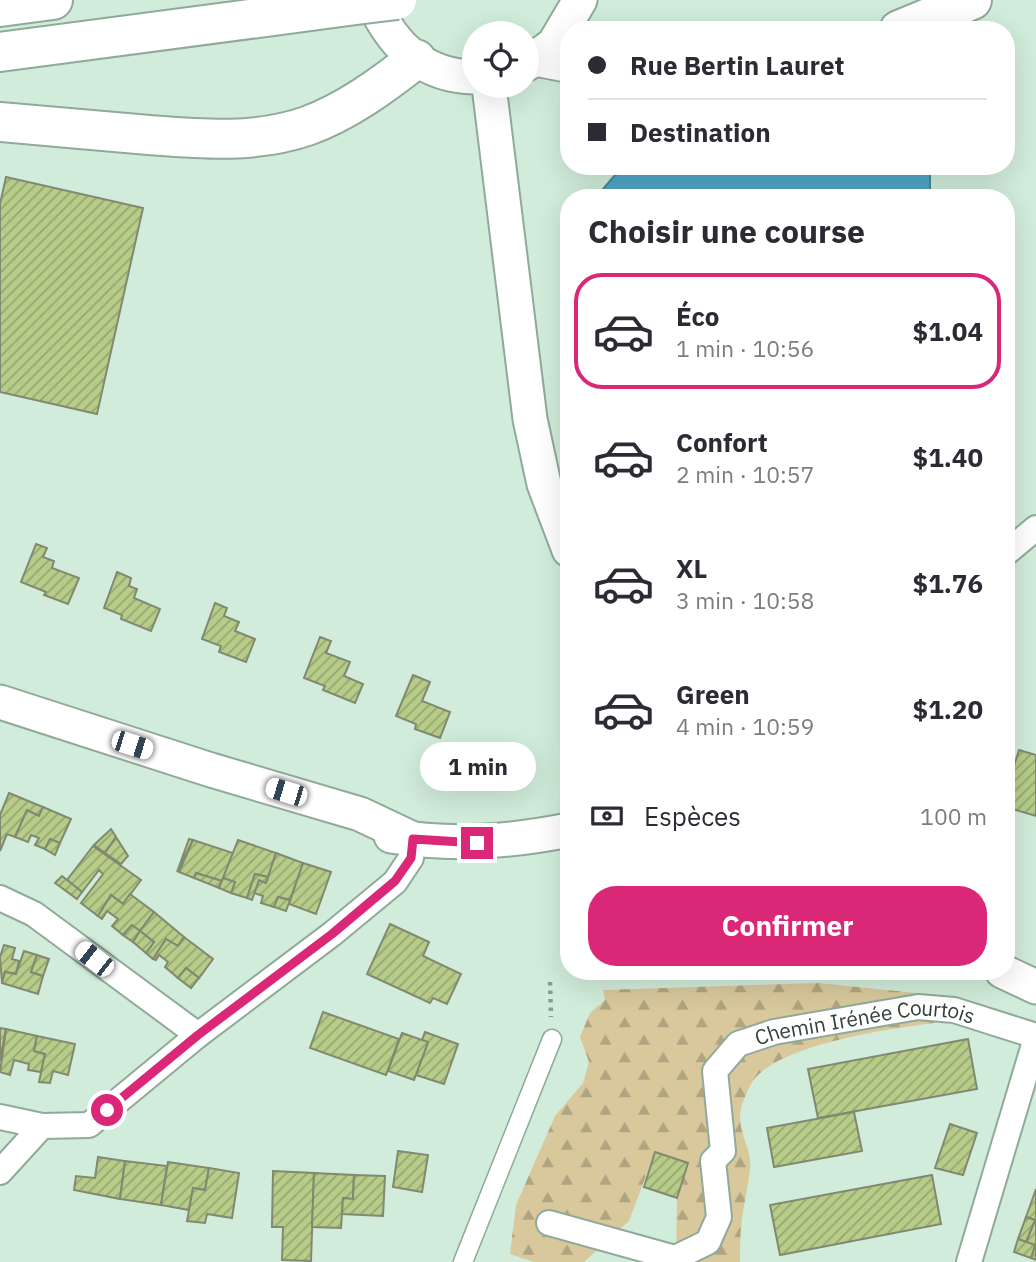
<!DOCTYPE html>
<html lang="fr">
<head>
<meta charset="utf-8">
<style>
  body { margin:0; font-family:"IBM Plex Sans",sans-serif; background:#f2f2f3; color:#2b2b33; height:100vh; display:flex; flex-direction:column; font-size:26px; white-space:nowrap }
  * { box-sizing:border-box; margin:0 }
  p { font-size:23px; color:#7c7c81 }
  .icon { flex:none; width:38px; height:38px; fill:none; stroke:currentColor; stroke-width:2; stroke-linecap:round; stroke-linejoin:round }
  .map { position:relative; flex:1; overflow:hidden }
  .drawer { position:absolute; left:560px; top:189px; width:455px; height:791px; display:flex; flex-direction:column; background:#fff; border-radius:28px; box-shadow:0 7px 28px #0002 }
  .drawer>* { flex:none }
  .banner { position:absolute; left:560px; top:21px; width:455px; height:154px; border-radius:28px; box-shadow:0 7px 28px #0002; display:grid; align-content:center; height:154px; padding:0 28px; background:#fff }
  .fabs { position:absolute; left:462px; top:21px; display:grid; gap:14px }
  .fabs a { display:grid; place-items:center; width:77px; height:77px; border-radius:50%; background:#fff; box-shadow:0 7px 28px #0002; font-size:35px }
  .end { position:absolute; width:32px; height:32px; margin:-16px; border:9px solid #db2777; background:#fff; box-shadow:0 0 0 4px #fff }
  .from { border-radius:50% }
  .bubble { position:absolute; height:49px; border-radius:24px; background:#fff; box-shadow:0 7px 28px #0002; font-size:23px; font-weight:700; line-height:49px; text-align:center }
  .car { position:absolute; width:21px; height:42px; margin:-21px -10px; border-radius:9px; box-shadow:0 0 5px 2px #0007; background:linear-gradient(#fff 24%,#345 0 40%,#fff 0 76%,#345 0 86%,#fff 0) }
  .banner b { display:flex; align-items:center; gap:24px; height:66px; font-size:26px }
  .banner b+b { border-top:2px solid #e1e1e2 }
  .banner i { width:18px; height:18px; background:#2b2b33 }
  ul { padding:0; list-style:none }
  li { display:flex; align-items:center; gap:21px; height:116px; margin:0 14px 10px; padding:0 14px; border:4px solid transparent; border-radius:28px }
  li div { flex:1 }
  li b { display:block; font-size:26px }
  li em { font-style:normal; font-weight:700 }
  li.current { border-color:#db2777 }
  li>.icon { width:63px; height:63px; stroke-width:1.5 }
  h2 { padding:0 28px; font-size:32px; line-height:84px }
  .pay { display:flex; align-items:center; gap:18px; height:77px; padding:0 28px; font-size:26px }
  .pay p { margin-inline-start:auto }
  .action { display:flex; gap:14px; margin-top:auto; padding:14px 28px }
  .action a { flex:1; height:80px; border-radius:28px; background:#db2777; color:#fff; font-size:28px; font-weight:700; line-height:80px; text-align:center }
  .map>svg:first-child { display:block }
  .forest { fill:url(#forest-firs) }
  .water { fill:#50a7c6; stroke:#48889b; stroke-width:2 }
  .building { fill:url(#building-hatch); stroke:#818a70; stroke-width:2 }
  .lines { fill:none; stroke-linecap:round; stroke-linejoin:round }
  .pedestrian-casing { stroke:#90aa99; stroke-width:21 }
  .minor-casing { stroke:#90aa99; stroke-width:28 }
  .secondary-casing { stroke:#90aa99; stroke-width:37 }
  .trunk-casing { stroke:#90aa99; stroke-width:42 }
  .path { stroke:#899c8f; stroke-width:4.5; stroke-dasharray:3.5 5; stroke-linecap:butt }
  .pedestrian { stroke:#fff; stroke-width:18 }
  .minor { stroke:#fff; stroke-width:24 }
  .secondary { stroke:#fff; stroke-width:33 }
  .trunk { stroke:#fff; stroke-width:38 }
  .trunk-bridge-casing { stroke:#90aa99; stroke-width:42; stroke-linecap:butt }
  .trunk-bridge { stroke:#fff; stroke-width:38 }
  .route { stroke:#db2777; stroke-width:9 }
  .labels { text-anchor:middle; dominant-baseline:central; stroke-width:5; stroke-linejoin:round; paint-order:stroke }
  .street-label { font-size:21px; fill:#354038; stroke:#d1ecda }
</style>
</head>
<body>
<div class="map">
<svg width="1036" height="1262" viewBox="0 0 1036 1262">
  <defs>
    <pattern id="forest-firs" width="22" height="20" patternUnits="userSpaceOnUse" patternTransform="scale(1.75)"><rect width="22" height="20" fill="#d9c89c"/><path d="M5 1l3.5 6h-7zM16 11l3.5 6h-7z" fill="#b1a480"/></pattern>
    <pattern id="building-hatch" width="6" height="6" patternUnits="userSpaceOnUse" patternTransform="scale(1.75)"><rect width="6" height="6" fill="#b6cc88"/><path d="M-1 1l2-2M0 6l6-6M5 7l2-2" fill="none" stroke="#95a770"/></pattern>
  </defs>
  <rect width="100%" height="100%" fill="#d1ecda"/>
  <path class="forest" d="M818,983L926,994L934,1023C888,1029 790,1043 757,1076C750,1083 743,1100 741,1109C736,1130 752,1147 750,1167C749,1184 744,1202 742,1219C740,1233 740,1248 740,1262H676L677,1198L688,1163L655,1152L629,1221L584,1262H534L510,1254L516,1205L555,1116L583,1083L589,1062L580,1037L590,1013L605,1000L603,990Z"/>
  <path class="water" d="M658,166H930V198H604L603,189L615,175Z"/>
  <g class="building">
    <path d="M6,177L143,208L97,414L0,392V204Z"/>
    <path d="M36,544L47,548L43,557L54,561L52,568L79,578L68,604L44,595L46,592L21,582Z"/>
    <path d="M117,572L131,578L129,586L137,589L134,598L160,609L151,631L121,619L122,615L104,608Z"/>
    <path d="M215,603L227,608L224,616L239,622L235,631L255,639L246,662L219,652L221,646L202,639Z"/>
    <path d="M320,637L331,641L326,653L350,662L344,676L363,684L355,703L323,690L325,686L304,678Z"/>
    <path d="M413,675L430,682L422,701L450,712L440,738L415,729L416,724L396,716Z"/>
    <path d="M1019,750L1036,755V816L1006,807V791Z"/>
    <path d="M9,793L43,807L39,816L27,810L15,837L7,834L0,851V815Z"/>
    <path d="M43,807L71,819L60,843L50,839L45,849L35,845L39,838L31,835L28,842L15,837L27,810L39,816Z"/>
    <path d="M111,829L116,837L105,853L94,845Z"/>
    <path d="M116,837L128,856L121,864L105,853Z"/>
    <path d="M50,839L60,843L55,855L45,849Z"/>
    <path d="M189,839L193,840L177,872Z"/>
    <path d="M193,840L233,853L222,881L196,873L194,878L179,872Z"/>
    <path d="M238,840L276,853L268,877L255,874L247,898L231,893L235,882L223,878Z"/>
    <path d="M93,846L141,880L123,904L111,895L98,916L81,903L103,874L99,870L82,892L67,880Z"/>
    <path d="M276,853L303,863L290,900L278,897L274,907L261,903L263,896L254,893L259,880L266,883Z"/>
    <path d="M303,863L331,872L316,914L289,904Z"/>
    <path d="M196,873L222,881L219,888L194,878Z"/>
    <path d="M255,874L268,877L266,883L259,880L252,900L247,898Z"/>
    <path d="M62,876L82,892L77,899L55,883Z"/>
    <path d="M223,878L235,882L231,893L219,888Z"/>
    <path d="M130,894L154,912L140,931L132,925L123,935L112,926L118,919L107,911L102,919L98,916L111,895L123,904Z"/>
    <path d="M278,897L290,900L286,911L274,907Z"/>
    <path d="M154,912L184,937L178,946L166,939L153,959L146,953L154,942L140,931Z"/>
    <path d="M390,924L429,942L423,956L461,974L447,1004L433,998L430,1003L367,974Z"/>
    <path d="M132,925L140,931L133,942L123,935Z"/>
    <path d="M140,931L154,942L146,953L133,942Z"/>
    <path d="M184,937L213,959L199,978L186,968L178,978L165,967L168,962L159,955L156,960L153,959L166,939L178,946Z"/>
    <path d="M4,945L15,948L12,959L19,961L16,974L5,972L2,983L0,957Z"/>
    <path d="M24,951L37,955L31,972L43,976L38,994L2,983L5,972L16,974Z"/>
    <path d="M37,955L49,959L43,976L31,972Z"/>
    <path d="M186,968L199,978L191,988L178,978Z"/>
    <path d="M323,1012L399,1039L386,1075L310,1048Z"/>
    <path d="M0,1028L6,1029L0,1061Z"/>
    <path d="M6,1029L37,1036L34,1051L45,1054L41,1072L28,1070L29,1064L14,1060L10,1075L0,1072Z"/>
    <path d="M425,1032L458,1044L444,1084L416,1075L428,1042L422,1040Z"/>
    <path d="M402,1033L428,1042L414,1080L388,1071Z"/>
    <path d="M37,1036L75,1044L68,1075L53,1071L50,1083L39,1082L45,1054L34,1051Z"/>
    <path d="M968,1039L977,1089L818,1118L808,1069Z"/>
    <path d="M854,1112L862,1151L774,1167L767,1128Z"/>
    <path d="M950,1124L977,1133L963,1175L935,1168Z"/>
    <path d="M398,1151L428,1155L422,1192L393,1187Z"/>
    <path d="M655,1152L688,1163L677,1198L644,1187Z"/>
    <path d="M98,1157L125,1161L120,1199L74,1190L76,1176L95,1178Z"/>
    <path d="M125,1161L167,1166L161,1205L120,1199Z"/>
    <path d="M168,1162L209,1168L205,1190L193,1188L189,1210L161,1205Z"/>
    <path d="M209,1168L239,1173L232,1218L207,1214L205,1223L187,1221L193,1188L205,1190Z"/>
    <path d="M273,1171L314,1173L311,1261L282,1260L283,1227H272Z"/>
    <path d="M314,1173L354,1175L353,1199L343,1198L341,1228L312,1227Z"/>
    <path d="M354,1175L385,1176L383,1216L342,1214L343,1198L353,1199Z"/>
    <path d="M932,1175L941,1224L780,1255L770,1205Z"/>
    <path d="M1036,1189V1260L1031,1258L1035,1245L1026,1242L1035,1220L1026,1217Z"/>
    <path d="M1026,1217L1035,1220L1026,1242L1018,1239Z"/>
    <path d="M1018,1239L1035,1245L1031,1258L1014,1252Z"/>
  </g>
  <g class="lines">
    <defs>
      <path id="pedestrian" d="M463,1262L552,1039"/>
      <g id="minor">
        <path d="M1006,553L1036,528"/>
        <path d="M0,898L34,914L198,1035"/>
        <path d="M0,1117L42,1126"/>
        <path d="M0,1172L42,1126L89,1125L198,1035L332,934L395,882L411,858L413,839"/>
        <path id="s1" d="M549,1223L675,1258L708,1242L719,1217L713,1161L723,1151L715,1071L738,1044L774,1032L918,1007L954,1010L1036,1036"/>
        <path d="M969,1262L1036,1038"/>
      </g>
      <g id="secondary">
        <path d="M372,0C392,45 422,76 474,77"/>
        <path d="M527,64L554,44L580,0"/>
        <path d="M489,86L530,419L544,484L569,550"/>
        <path d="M0,702L211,770L360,814L413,839"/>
        <path d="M391,836C452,846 508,842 569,830"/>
        <path d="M1002,971L1036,987"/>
      </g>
      <g id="trunk">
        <path d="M0,7L53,0"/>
        <path d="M899,30L972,0"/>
        <path d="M0,52L356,5"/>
        <path d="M538,57L569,63"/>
        <path d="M0,122C50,126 99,131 149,135C202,139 255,144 307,126C346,112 383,85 416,59"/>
      </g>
    </defs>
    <use href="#pedestrian" class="pedestrian-casing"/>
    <use href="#minor" class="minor-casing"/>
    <use href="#secondary" class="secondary-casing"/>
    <use href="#trunk" class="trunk-casing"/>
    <path class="path" d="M550,982L551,1017"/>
    <use href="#pedestrian" class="pedestrian"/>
    <use href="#minor" class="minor"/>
    <use href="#secondary" class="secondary"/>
    <use href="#trunk" class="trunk"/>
    <defs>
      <path id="trunk-bridge" d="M356,5L397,0"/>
    </defs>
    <use href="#trunk-bridge" class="trunk-bridge-casing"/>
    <use href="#trunk-bridge" class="trunk-bridge"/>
  </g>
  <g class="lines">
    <path class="route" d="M107,1110L198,1035L332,934L395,881L411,858L413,839L477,843"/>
  </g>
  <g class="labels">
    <g class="street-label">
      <text stroke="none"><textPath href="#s1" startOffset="511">Chemin Irénée Courtois</textPath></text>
    </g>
  </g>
</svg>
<div class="fabs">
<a><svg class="icon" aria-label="locate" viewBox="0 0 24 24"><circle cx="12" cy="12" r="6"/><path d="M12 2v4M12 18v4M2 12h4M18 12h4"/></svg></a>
</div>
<i class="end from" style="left:107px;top:1110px"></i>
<i class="end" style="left:477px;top:843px"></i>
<div class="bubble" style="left:420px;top:742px;width:116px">1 min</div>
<i class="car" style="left:132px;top:745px;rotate:108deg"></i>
<i class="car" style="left:286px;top:792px;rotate:287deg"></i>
<i class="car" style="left:94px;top:959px;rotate:308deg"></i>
<div class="banner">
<b><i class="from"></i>Rue Bertin Lauret</b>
<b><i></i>Destination</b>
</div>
<section class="drawer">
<h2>Choisir une course</h2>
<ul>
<li class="current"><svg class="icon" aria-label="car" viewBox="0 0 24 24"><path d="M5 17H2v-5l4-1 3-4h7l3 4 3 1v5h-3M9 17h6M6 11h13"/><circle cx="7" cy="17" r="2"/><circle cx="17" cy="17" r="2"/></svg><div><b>Éco</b><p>1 min · 10:56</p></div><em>$1.04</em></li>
<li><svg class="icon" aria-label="car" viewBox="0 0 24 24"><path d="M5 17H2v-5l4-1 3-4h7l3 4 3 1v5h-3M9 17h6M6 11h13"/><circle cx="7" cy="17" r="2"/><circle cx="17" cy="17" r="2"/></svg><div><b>Confort</b><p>2 min · 10:57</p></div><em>$1.40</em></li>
<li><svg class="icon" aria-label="car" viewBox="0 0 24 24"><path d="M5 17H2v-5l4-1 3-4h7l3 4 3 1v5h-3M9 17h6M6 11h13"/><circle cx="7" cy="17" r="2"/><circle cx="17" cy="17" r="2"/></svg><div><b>XL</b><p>3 min · 10:58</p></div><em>$1.76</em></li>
<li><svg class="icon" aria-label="car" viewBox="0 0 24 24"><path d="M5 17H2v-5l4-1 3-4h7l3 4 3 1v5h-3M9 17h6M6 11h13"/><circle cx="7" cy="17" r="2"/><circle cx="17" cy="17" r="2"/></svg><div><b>Green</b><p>4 min · 10:59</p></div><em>$1.20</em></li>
</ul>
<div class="pay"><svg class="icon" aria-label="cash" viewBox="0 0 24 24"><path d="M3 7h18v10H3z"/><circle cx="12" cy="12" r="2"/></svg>Espèces<p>100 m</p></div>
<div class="action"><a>Confirmer</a></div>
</section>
</div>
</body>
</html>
